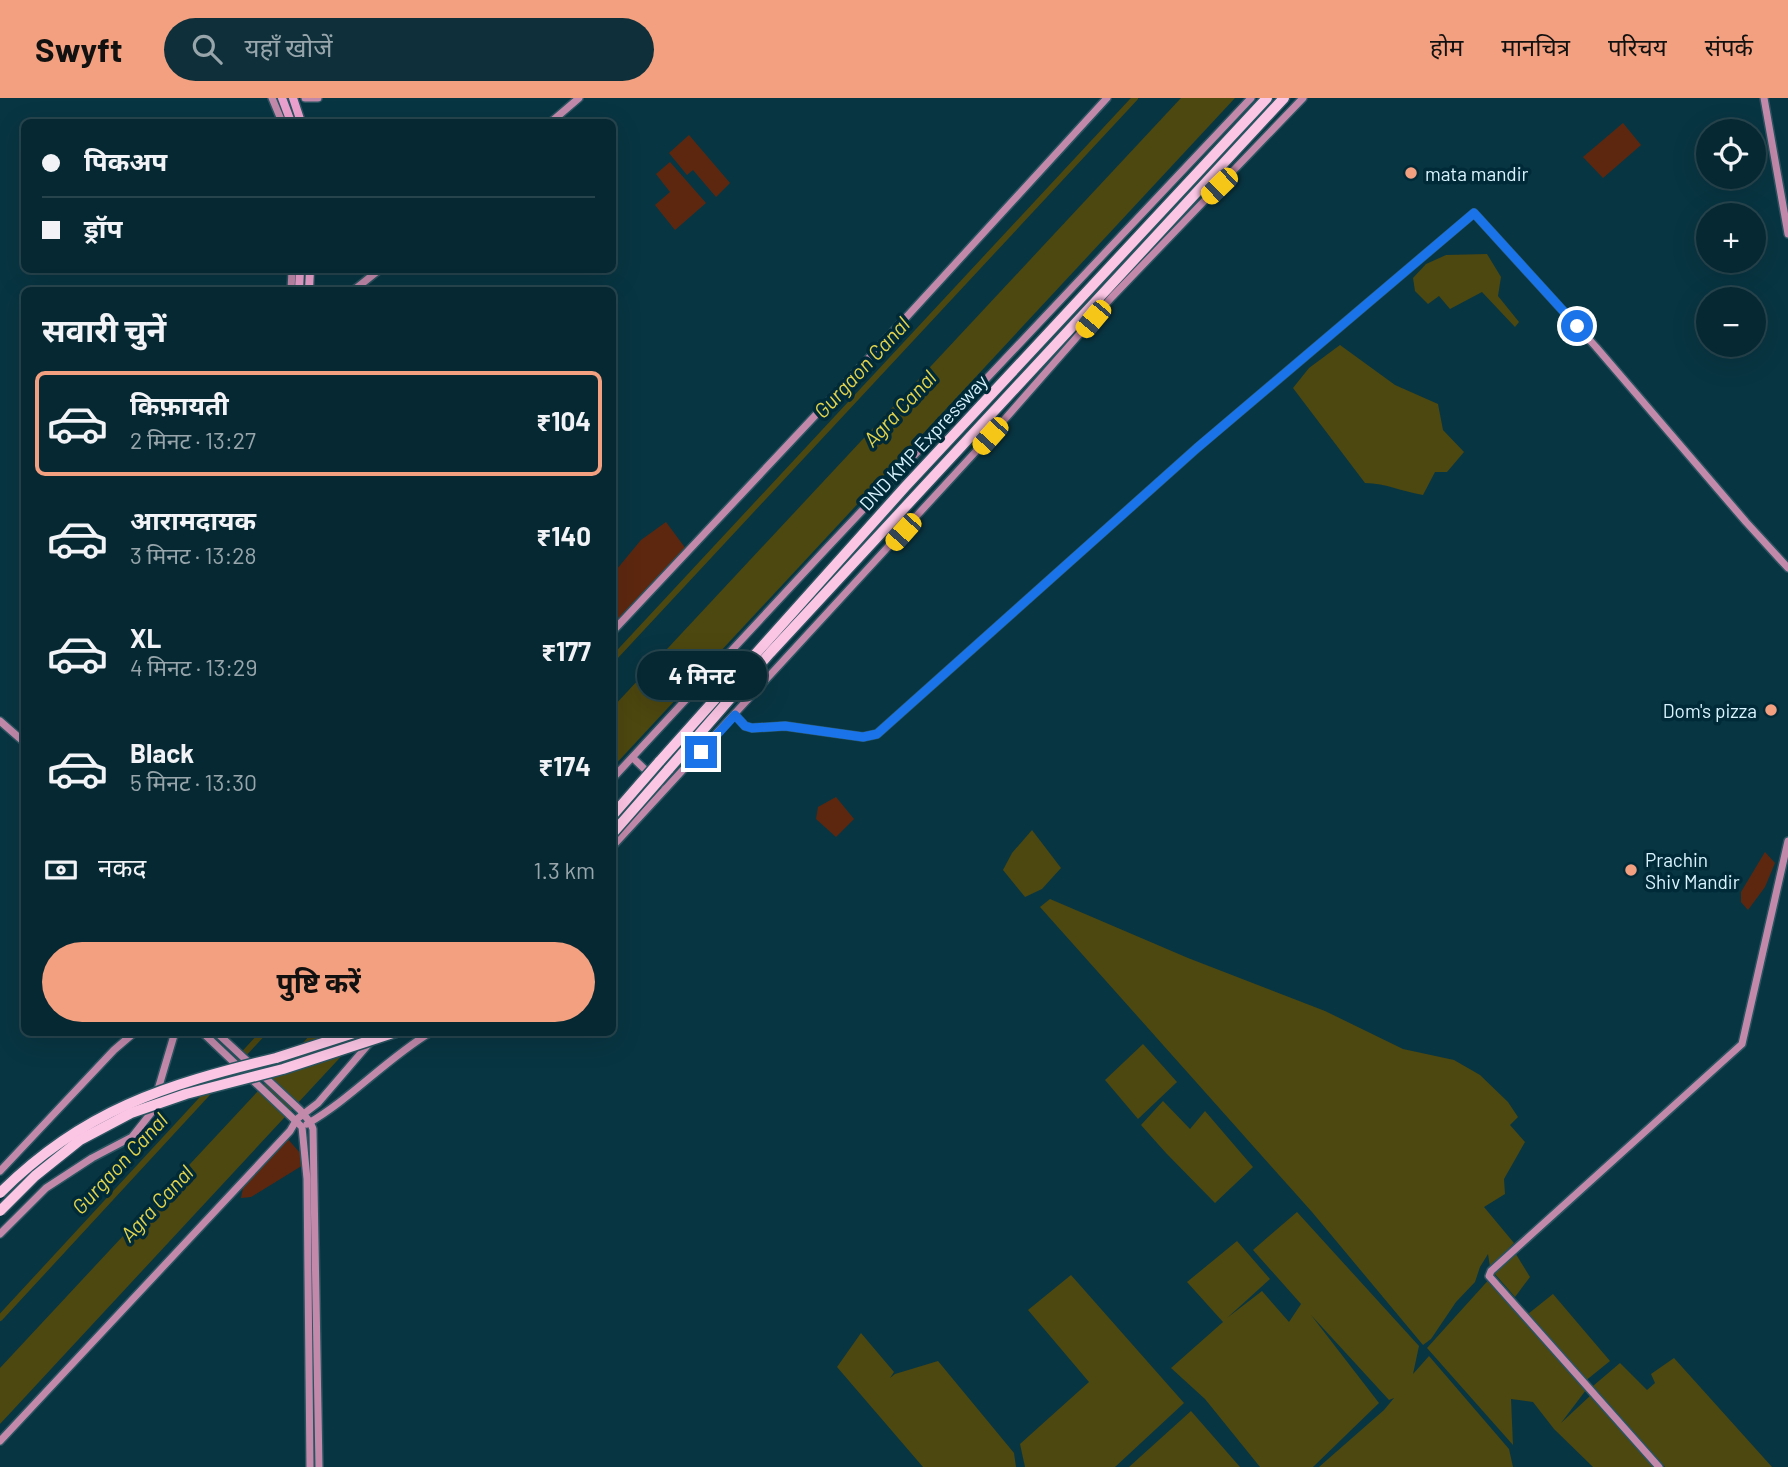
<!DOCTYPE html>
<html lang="hi">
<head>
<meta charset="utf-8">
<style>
  body { margin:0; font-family:Barlow,"Noto Sans Devanagari",sans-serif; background:#0f303a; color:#f1f3f6; height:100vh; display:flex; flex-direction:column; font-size:26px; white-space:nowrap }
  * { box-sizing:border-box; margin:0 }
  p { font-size:23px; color:#98a6ac }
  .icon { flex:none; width:38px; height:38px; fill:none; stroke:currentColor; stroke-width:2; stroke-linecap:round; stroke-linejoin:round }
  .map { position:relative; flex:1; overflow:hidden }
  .side { position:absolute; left:21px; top:189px; width:595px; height:749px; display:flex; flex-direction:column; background:#062832; border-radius:10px; box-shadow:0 7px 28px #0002,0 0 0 2px #27444d }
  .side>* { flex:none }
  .guide { position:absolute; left:21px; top:21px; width:595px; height:154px; border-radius:10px; box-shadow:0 7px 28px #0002,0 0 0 2px #27444d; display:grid; align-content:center; height:154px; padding:0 21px; background:#062832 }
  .fabs { position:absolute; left:1696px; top:21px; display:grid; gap:14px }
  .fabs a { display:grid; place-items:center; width:70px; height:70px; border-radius:50%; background:#062832; box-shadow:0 7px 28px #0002,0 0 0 2px #27444d; font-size:35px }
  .end { position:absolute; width:32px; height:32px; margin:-16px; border:9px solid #1a73e8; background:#fff; box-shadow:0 0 0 4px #fff }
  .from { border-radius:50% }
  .bubble { position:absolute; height:49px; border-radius:24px; background:#062832; box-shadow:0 7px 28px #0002,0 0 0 2px #27444d; font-size:23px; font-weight:700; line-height:49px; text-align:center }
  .car { position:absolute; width:21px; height:42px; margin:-21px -10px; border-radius:9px; box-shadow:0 0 5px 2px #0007; background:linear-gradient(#f5c518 24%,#345 0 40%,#f5c518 0 76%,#345 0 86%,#f5c518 0) }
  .guide b { display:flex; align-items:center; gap:24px; height:66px; font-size:26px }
  .guide b+b { border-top:2px solid #27444d }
  .guide i { width:18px; height:18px; background:#f1f3f6 }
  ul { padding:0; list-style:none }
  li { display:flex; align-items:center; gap:21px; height:105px; margin:0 14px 10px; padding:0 7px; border:4px solid transparent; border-radius:10px }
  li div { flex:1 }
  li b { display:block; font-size:26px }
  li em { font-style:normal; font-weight:700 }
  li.selected { border-color:#f2a07f }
  li>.icon { width:63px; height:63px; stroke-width:1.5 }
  h2 { padding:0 21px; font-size:32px; line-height:84px }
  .pay { display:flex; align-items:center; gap:18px; height:77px; padding:0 21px; font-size:26px }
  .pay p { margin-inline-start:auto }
  .primary-button { display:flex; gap:14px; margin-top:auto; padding:14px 21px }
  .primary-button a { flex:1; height:80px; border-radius:42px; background:#f2a07f; color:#111; font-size:28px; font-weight:700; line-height:80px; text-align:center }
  header { display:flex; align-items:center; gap:42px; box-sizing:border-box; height:98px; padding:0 35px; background:#f2a07f; color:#111 }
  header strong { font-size:33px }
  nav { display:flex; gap:38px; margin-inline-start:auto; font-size:24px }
  .search { width:490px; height:63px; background:#0f303a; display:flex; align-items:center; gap:18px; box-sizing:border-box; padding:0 24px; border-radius:38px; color:#98a6ac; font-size:26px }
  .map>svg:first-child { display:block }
  .green { fill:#5d270f }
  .water { fill:#4d4710 }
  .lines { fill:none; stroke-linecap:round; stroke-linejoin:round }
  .canal { stroke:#4d4710; stroke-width:6 }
  .secondary-casing { stroke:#295460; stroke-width:10 }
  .primary-casing { stroke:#295460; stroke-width:11 }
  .highway-casing { stroke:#295460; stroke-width:13 }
  .secondary { stroke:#c289ab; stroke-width:7 }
  .primary { stroke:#eba1cd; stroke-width:8 }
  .highway { stroke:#fbc5e4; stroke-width:10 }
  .highway-bridge-casing { stroke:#295460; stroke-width:13; stroke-linecap:butt }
  .highway-bridge { stroke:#fbc5e4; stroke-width:10 }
  .route { stroke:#1a73e8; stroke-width:9 }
  .poi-dot { fill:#f2a07f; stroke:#002a38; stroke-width:2.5 }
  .labels { text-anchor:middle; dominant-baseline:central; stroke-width:7; stroke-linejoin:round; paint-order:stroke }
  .poi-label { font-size:19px; fill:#d9f4ff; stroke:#002a38; text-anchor:start }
  .street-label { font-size:19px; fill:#d9f4ff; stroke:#002a38 }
  .water-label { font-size:21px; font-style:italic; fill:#e2d44c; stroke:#002a38 }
</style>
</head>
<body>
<header>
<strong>Swyft</strong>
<div class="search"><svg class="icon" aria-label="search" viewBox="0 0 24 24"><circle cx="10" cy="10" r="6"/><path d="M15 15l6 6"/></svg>यहाँ खोजें</div>
<nav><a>होम</a><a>मानचित्र</a><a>परिचय</a><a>संपर्क</a></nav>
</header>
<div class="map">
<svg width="1788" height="1369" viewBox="0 0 1788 1369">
  <rect width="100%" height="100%" fill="#083542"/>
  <g class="green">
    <path d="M1623,25L1641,47L1603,80L1583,59Z"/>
    <path d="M689,37L730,85L716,99L693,72L687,77L669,55Z"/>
    <path d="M670,64L706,105L675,132L655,107L670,94L656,76Z"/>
    <path d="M666,424L686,451L618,528L613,524L612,477L641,442Z"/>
    <path d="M836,699L854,721L836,739L816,721L818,709Z"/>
    <path d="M1765,754L1775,765L1765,789L1748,812L1741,804V794Z"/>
    <path d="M286,1039L308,1064L251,1099L241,1100L244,1085Z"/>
  </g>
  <g class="water">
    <path d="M1181,0H1235L613,669V609Z"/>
    <path d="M1487,156L1501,179L1498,198L1519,224L1515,229L1482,194L1450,211L1439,198L1428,206L1415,193L1413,180L1426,166L1446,157Z"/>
    <path d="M1340,247L1395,287L1438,306L1443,332L1464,354L1447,374H1435L1423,397C1403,394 1386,385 1365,385L1293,290L1309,270Z"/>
    <path d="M1032,732L1061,770L1042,791L1025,799L1003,772L1012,755Z"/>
    <path d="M1050,801L1188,860L1325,913L1403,951L1454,962L1480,977L1508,1004L1518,1019L1510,1027L1525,1044L1504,1081L1505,1096L1484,1109L1514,1145L1490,1169L1488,1156L1480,1169L1475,1184L1456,1204L1431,1241L1423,1247L1312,1114L1040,809Z"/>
    <path d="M312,935H368L363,939L361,937L0,1326V1270Z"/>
    <path d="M1143,946L1177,984L1138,1021L1105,982Z"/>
    <path d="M1163,1003L1190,1031L1205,1013L1253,1069L1215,1105L1166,1055L1141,1027Z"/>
    <path d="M1297,1114L1419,1248L1413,1276L1429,1258L1509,1351L1513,1369H1319L1384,1312L1394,1300L1389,1302L1311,1217L1379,1305L1313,1369H1260L1205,1301L1171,1270L1223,1224L1187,1184L1237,1143L1270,1181L1227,1220L1262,1193L1289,1224L1301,1206L1253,1152Z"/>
    <path d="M1514,1153L1530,1179L1515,1199L1493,1174Z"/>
    <path d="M1071,1177L1184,1305L1115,1369H1025L1020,1346L1089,1284L1028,1212Z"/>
    <path d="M1493,1177L1586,1292L1561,1325L1591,1297L1656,1369H1593L1554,1331L1533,1304L1511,1301L1513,1347L1427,1250Z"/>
    <path d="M1553,1196L1610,1263L1584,1284L1528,1216Z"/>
    <path d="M861,1235L894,1274L890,1280L895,1276L938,1263L1014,1355L1016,1369H923L837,1269Z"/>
    <path d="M1674,1260L1772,1369H1665L1593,1288L1620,1265L1647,1292L1655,1285L1651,1276Z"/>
    <path d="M1191,1313L1240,1369H1129Z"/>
  </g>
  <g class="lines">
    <g class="canal">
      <path d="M612,562L1135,0"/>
      <path d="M0,1220L264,934"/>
    </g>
    <defs>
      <g id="secondary">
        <path d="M272,0L282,24"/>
        <path d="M305,0H318"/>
        <path d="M1764,0L1788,136"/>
        <path d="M551,24L579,0"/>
        <path d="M291,192L292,172"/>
        <path d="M354,192L379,172"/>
        <path d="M612,534L857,273L1107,0"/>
        <path d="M735,617L745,628L752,630L785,628L863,639L877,636L1197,350L1474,115L1596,249L1746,424L1788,470"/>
        <path d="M0,623L24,644"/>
        <path d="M633,660L660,686"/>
        <path d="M612,681L824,453L1251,0"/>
        <path d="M612,749L990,338L1112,199L1303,0"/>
        <path d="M202,934L302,1029L307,1081L310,1369"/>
        <path d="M216,934L300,1012L310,1024L313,1031L319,1369"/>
        <path d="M307,1026C351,1001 386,961 431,934"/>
        <path d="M0,1073L114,952L135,934"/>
        <path d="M0,1136L46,1090L92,1060L132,1039L151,1015L175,934"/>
        <path d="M0,1343L290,1033L297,1021L318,1005L379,934"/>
        <path d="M1659,1369L1489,1178L1491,1173L1742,946L1788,743"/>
      </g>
      <g id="primary">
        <path d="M282,0L291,24"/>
        <path d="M293,0L301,24"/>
        <path d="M299,192L300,172"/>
        <path d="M309,192L310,172"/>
      </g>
      <g id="highway">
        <path d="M659,664L905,389L1267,0"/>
        <path d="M668,672L770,555L1284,0"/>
        <path d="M276,960L357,934"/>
      </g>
    </defs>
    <use href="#secondary" class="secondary-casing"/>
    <use href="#primary" class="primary-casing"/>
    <use href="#highway" class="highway-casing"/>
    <use href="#secondary" class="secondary"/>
    <use href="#primary" class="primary"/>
    <use href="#highway" class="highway"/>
    <defs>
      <g id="highway-bridge">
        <path d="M612,718L659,664"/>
        <path d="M612,736L668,672"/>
        <path d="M0,1095C83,1012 165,987 276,960"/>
        <path d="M0,1113L35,1078L80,1042L131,1015L186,996L283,971L396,934"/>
      </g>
    </defs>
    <use href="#highway-bridge" class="highway-bridge-casing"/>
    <use href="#highway-bridge" class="highway-bridge"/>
  </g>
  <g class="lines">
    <path class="route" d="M701,654L735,617L745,628L752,630L785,628L863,639L877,636L1197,350L1474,115L1577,228"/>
  </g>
  <g class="poi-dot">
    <circle cx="1411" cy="75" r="7"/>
    <circle cx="1771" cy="612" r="7"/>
    <circle cx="1631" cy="772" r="7"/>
  </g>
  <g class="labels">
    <g class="poi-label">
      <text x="1425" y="75">mata mandir</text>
      <text x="1757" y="612" text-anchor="end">Dom's pizza</text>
      <text x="1645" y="761">Prachin<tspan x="1645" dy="22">Shiv Mandir</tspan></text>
    </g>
    <g class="street-label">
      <text transform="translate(923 344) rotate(-47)">DND KMP Expressway</text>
    </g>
    <g class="water-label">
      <text transform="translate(861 269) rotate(-47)">Gurgaon Canal</text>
      <text transform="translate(899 310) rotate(-47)">Agra Canal</text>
      <text transform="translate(119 1065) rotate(-47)">Gurgaon Canal</text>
      <text transform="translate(156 1105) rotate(-47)">Agra Canal</text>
    </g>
  </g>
</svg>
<div class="fabs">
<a><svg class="icon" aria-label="locate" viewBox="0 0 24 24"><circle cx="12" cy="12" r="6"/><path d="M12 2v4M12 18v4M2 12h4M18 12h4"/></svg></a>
<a>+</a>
<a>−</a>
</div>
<i class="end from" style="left:1577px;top:228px"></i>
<i class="end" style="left:701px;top:654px"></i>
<div class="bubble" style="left:637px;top:553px;width:130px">4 मिनट</div>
<i class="car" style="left:1219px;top:88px;rotate:226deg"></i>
<i class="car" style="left:1093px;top:221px;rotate:220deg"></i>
<i class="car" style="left:990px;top:338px;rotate:222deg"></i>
<i class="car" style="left:903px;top:434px;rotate:222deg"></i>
<div class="guide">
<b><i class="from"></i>पिकअप</b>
<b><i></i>ड्रॉप</b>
</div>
<section class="side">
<h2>सवारी चुनें</h2>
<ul>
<li class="selected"><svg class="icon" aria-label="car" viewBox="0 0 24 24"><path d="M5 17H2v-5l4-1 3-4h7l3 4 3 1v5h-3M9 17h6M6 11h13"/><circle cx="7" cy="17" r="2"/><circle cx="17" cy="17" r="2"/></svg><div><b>किफ़ायती</b><p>2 मिनट · 13:27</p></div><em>₹104</em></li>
<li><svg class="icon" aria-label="car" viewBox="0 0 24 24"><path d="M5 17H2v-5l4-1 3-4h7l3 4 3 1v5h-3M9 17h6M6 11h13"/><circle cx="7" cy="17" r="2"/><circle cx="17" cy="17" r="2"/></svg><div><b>आरामदायक</b><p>3 मिनट · 13:28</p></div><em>₹140</em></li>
<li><svg class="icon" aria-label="car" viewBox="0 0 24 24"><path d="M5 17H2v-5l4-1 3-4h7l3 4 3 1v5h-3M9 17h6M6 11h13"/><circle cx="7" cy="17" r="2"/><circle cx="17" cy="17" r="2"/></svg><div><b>XL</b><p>4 मिनट · 13:29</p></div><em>₹177</em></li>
<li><svg class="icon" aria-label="car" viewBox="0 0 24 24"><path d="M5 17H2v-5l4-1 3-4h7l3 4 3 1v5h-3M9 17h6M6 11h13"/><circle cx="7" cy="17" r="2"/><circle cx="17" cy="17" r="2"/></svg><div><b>Black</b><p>5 मिनट · 13:30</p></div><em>₹174</em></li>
</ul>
<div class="pay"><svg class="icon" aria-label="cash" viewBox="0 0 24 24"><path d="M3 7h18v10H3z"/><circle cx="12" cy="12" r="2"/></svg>नकद<p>1.3 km</p></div>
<div class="primary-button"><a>पुष्टि करें</a></div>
</section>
</div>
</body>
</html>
